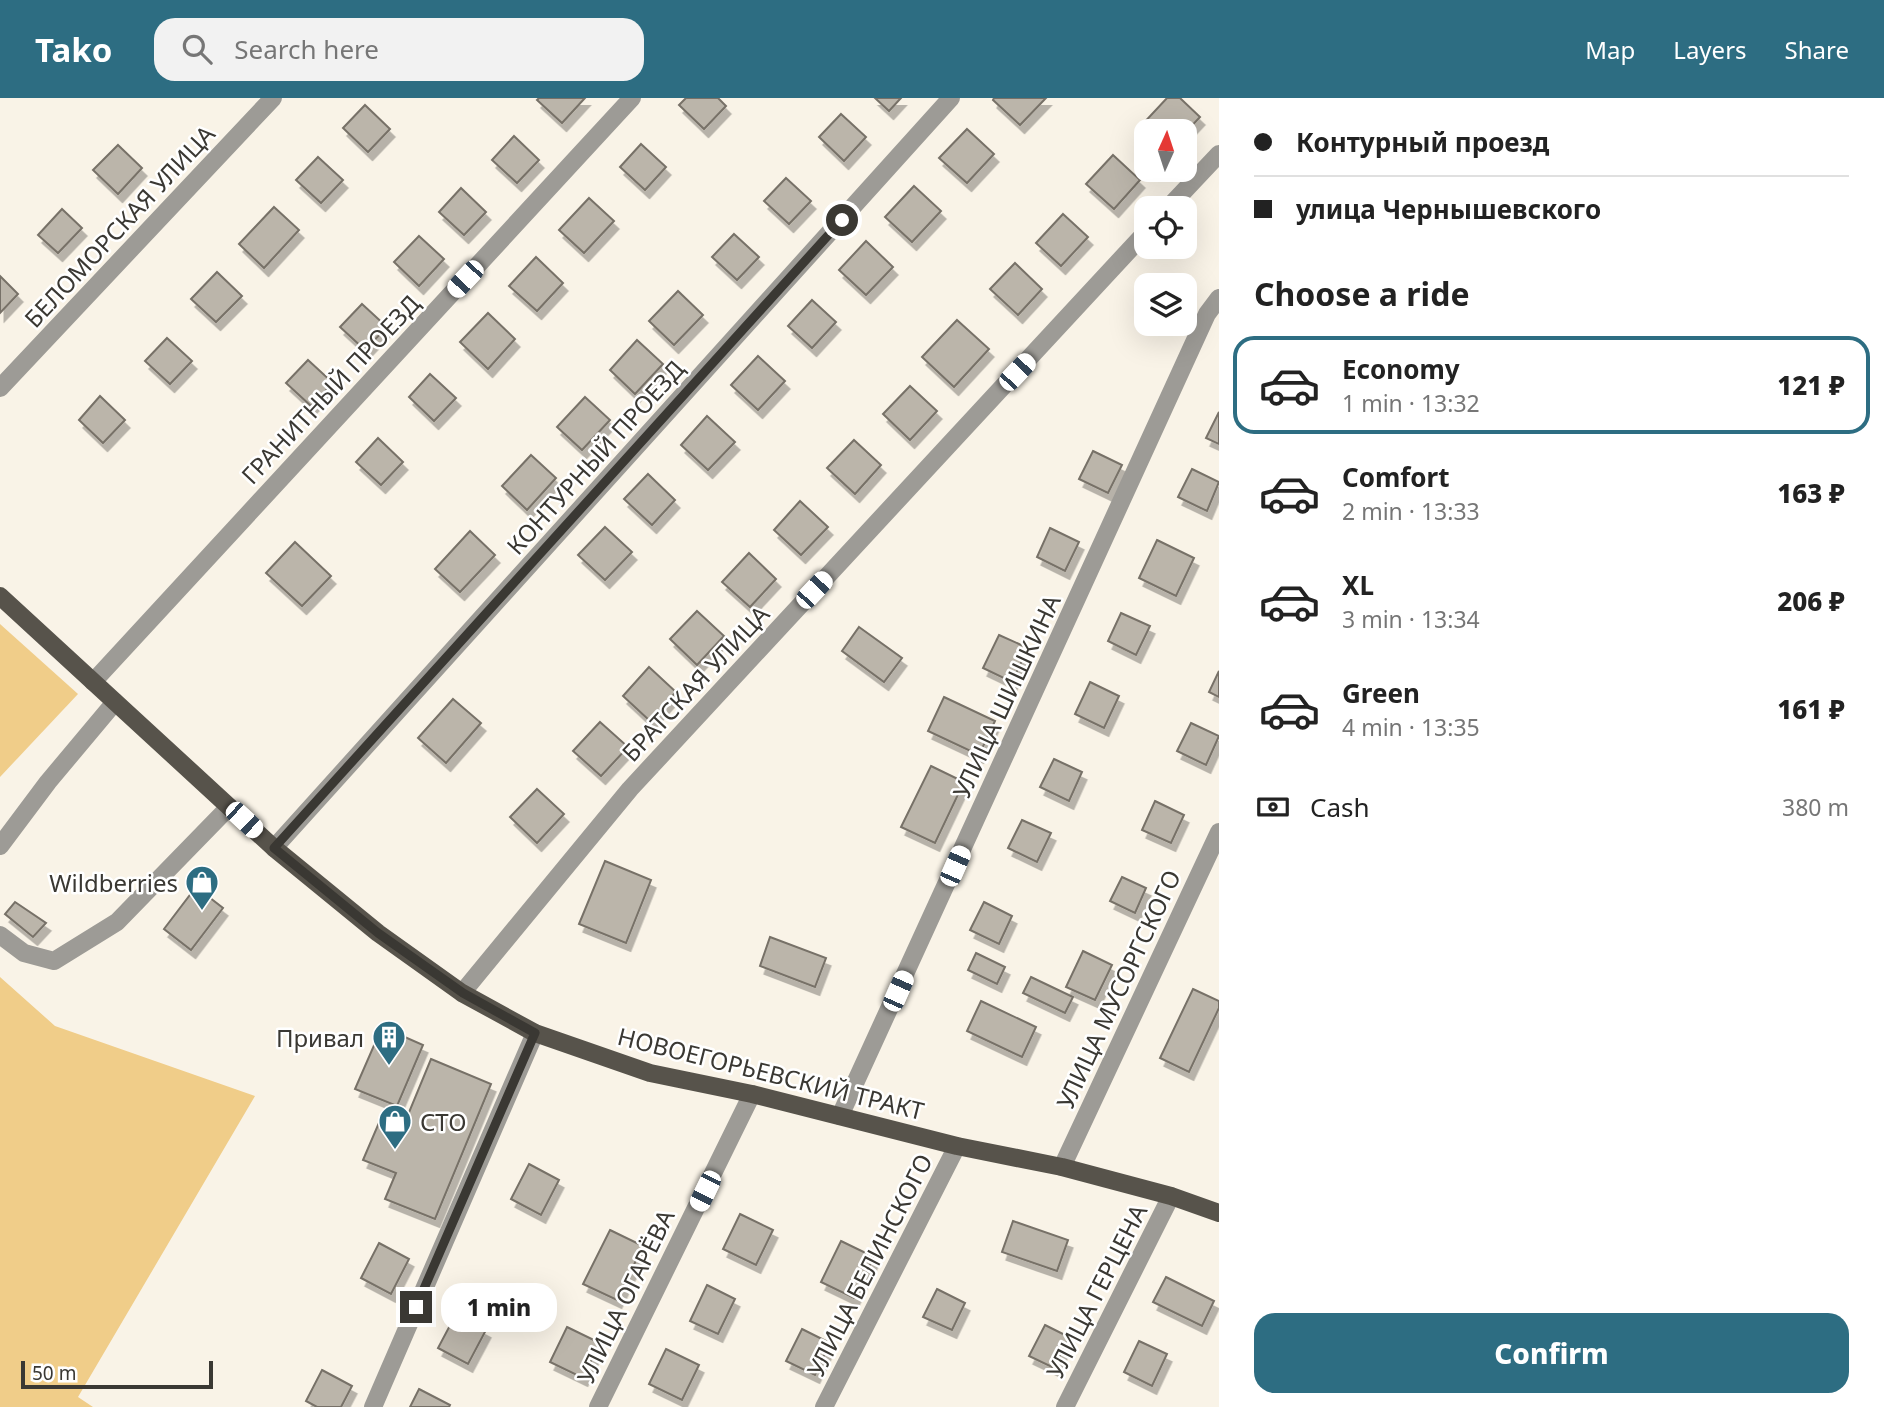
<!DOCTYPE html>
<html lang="en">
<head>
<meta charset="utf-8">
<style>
  body { margin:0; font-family:"Noto Sans",sans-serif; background:#f2f2f2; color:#222; height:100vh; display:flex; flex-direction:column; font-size:26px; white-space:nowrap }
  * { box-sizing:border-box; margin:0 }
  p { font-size:23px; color:#767676 }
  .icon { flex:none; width:38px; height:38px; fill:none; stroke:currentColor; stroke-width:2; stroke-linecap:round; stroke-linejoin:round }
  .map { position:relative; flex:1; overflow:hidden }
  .side { display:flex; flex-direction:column; background:#fff; width:665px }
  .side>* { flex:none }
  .hud { display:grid; align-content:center; height:154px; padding:0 35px; background:#fff }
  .needle { width:46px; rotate:3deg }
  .controls { position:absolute; left:1134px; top:21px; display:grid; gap:14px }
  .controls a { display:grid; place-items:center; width:63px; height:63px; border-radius:14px; background:#fff; box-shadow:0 7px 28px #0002; font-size:35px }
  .scale { position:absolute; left:21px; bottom:18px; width:192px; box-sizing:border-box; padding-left:7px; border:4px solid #3a3833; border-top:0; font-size:19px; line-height:24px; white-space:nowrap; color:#3a3833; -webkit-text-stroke:5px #fff; paint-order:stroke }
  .end { position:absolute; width:32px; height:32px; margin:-16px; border:9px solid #3a3833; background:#fff; box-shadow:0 0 0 4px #fff }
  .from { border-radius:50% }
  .bubble { position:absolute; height:49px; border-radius:21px; background:#fff; box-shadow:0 7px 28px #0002; font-size:23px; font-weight:800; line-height:49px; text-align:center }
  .car { position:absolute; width:21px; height:42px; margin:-21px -10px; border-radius:9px; box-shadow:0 0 5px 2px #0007; background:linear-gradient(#fff 24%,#345 0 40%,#fff 0 76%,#345 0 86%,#fff 0) }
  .hud b { display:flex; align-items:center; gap:24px; height:66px; font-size:26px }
  .hud b+b { border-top:2px solid #e0e0e0 }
  .hud i { width:18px; height:18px; background:#222 }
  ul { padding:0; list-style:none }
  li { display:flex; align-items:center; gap:21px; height:98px; margin:0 14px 10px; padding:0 21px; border:4px solid transparent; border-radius:21px }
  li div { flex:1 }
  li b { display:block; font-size:26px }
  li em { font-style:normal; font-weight:800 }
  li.on { border-color:#2d6d82 }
  li>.icon { width:63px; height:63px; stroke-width:1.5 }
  h2 { padding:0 35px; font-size:32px; line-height:84px }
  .pay { display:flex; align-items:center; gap:18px; height:77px; padding:0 35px; font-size:26px }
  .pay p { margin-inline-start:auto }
  .primary-button { display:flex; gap:14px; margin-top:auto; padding:14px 35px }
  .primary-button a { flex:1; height:80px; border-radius:21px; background:#2d6d82; color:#fff; font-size:28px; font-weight:800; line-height:80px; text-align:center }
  header { display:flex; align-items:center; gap:42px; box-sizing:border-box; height:98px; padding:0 35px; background:#2d6d82; color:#fff }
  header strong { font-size:33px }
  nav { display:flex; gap:38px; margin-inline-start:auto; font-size:24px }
  .search { width:490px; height:63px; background:#f2f2f2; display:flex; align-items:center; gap:18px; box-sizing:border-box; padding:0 24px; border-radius:21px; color:#767676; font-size:26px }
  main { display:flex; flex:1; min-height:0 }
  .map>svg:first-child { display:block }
  .green { fill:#f0cd89 }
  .building { fill:#bbb5aa; stroke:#777167; stroke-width:2; filter:url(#shadow) }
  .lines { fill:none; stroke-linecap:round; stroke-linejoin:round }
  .minor { stroke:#9d9b96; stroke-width:18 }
  .major { stroke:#57534b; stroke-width:18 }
  .route { stroke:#3a3833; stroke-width:9 }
  .labels { text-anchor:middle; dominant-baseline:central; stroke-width:5; stroke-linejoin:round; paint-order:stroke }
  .street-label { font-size:24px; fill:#3a3833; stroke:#fff }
  .poi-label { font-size:24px; fill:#3a3833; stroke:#fff; text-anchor:end }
</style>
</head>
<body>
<header>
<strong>Tako</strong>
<div class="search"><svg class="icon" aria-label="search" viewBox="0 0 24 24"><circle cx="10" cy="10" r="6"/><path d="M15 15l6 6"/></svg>Search here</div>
<nav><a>Map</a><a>Layers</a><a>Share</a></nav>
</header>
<main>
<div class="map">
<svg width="1219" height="1309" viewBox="0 0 1219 1309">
  <defs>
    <filter id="shadow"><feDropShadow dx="4.5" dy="8" stdDeviation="0" flood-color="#0004"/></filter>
  </defs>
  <rect width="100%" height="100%" fill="#f9f3e7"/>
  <g class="green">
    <path d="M0,526L78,596L0,679Z"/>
    <path d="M0,879L55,928L255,998L78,1299L93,1309H0Z"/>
  </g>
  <g class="building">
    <path d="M539,0H585L562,25L537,2Z"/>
    <path d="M686,0H718L726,8L704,31L679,7Z"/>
    <path d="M875,0H901L889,13Z"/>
    <path d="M994,0H1046L1020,27L993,2Z"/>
    <path d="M1167,0H1180L1200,19L1185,35V33H1146V37L1139,30Z"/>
    <path d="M365,7L390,31L368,54L343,30Z"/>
    <path d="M841,16L866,39L844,63L819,39Z"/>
    <path d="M967,31L994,56L967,85L939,60Z"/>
    <path d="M514,38L539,62L517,85L492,62Z"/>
    <path d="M641,46L666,69L645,92L620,69Z"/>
    <path d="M118,47L142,70L118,96L93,72Z"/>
    <path d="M1113,57L1140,82L1114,111L1086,86Z"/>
    <path d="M318,59L343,82L321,105L296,82Z"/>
    <path d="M786,80L811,103L789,126L764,103Z"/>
    <path d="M914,88L941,113L912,144L885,119Z"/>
    <path d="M461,90L486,114L464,137L439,114Z"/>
    <path d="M589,100L614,123L584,155L559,132Z"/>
    <path d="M274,109L299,132L264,170L239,146Z"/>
    <path d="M62,111L82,130L58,155L38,137Z"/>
    <path d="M1063,116L1088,139L1061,168L1036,145Z"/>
    <path d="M734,136L759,159L737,182L712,159Z"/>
    <path d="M419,138L444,161L419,188L394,164Z"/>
    <path d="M866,143L893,169L866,197L839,172Z"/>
    <path d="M536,159L563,185L537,213L509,188Z"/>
    <path d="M1015,165L1042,191L1018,217L990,191Z"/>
    <path d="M217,174L242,198L216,224L191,201Z"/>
    <path d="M0,178L18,196L0,215Z"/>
    <path d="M678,193L703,217L674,247L649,223Z"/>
    <path d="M812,202L836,224L812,250L788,228Z"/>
    <path d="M362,206L387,229L365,252L340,229Z"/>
    <path d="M488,215L515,241L488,271L460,244Z"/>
    <path d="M957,222L989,251L954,289L922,259Z"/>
    <path d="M167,240L192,263L170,286L145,263Z"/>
    <path d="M637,242L663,266L635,296L610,272Z"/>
    <path d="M758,258L785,283L758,312L731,287Z"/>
    <path d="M308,262L333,285L311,308L286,285Z"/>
    <path d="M430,276L456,300L434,323L409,299Z"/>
    <path d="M910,288L937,313L910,342L883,316Z"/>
    <path d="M100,298L125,322L103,345L79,322Z"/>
    <path d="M585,299L610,322L582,352L557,329Z"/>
    <path d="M1219,314V346L1206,340Z"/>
    <path d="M707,318L735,344L708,372L681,347Z"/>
    <path d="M378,340L403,364L381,387L356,364Z"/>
    <path d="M854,342L881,367L855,396L827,370Z"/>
    <path d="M1093,353L1122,367L1108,395L1079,381Z"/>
    <path d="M531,357L556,380L527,412L502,388Z"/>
    <path d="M1192,371L1219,384L1207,413L1178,399Z"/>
    <path d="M648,376L675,402L652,427L624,401Z"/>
    <path d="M800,403L828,429L801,457L774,432Z"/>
    <path d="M605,429L632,454L605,482L578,457Z"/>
    <path d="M1050,430L1079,444L1065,473L1037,459Z"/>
    <path d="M470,433L495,457L460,494L435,471Z"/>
    <path d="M1157,442L1194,460L1176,498L1139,480Z"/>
    <path d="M295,444L331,478L302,508L266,475Z"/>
    <path d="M749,455L776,481L750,509L722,484Z"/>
    <path d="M697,513L724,538L697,567L670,541Z"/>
    <path d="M1121,515L1150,528L1136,557L1108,543Z"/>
    <path d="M859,529L902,560L884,584L842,553Z"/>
    <path d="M999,537L1028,550L1012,584L983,570Z"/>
    <path d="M649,569L676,594L650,623L623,598Z"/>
    <path d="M1219,573V599L1209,594Z"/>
    <path d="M1090,584L1119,598L1104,630L1075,616Z"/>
    <path d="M944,599L995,623L979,657L928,633Z"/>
    <path d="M453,601L481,625L446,665L418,640Z"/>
    <path d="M600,624L628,649L601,678L573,653Z"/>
    <path d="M1191,625L1219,638L1206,667L1177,653Z"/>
    <path d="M1054,661L1082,674L1069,703L1040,689Z"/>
    <path d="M931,668L964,684L935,745L901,729Z"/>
    <path d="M537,691L564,716L537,745L510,719Z"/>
    <path d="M1155,703L1184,717L1171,745L1142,732Z"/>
    <path d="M1022,722L1051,735L1037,764L1008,750Z"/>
    <path d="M605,763L651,782L626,845L579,826Z"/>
    <path d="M1122,779L1146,790L1135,815L1110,803Z"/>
    <path d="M196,789L223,810L191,852L164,831Z"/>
    <path d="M15,804L46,825L33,839L5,816Z"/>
    <path d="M984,804L1012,818L999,846L970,832Z"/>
    <path d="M770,839L826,860L815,889L760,868Z"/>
    <path d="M1083,853L1112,867L1095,902L1066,889Z"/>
    <path d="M976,855L1005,869L997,886L968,872Z"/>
    <path d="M1031,879L1073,899L1065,915L1023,895Z"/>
    <path d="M1193,891L1219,903V910L1189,974L1160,960Z"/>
    <path d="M981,903L1036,929L1022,959L967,933Z"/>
    <path d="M382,929L423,947L397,1008L355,991Z"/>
    <path d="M431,961L491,986L435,1121L385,1101L396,1075L363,1062L381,1020L403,1029Z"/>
    <path d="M529,1066L559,1082L541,1117L511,1101Z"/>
    <path d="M740,1116L773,1132L756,1167L723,1151Z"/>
    <path d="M1013,1123L1068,1142L1057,1173L1002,1154Z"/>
    <path d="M610,1132L643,1148L617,1202L583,1186Z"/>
    <path d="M841,1143L874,1159L854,1200L821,1184Z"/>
    <path d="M379,1145L409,1161L391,1196L361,1180Z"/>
    <path d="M1166,1179L1214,1203L1202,1228L1153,1204Z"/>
    <path d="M707,1187L735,1201L718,1236L690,1223Z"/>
    <path d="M937,1191L965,1205L952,1232L923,1219Z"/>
    <path d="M456,1216L486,1232L468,1266L438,1250Z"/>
    <path d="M1045,1227L1069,1239L1054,1270L1029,1258Z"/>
    <path d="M567,1229L600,1245L583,1280L550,1264Z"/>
    <path d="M802,1231L830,1245L815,1277L786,1263Z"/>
    <path d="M1139,1243L1167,1256L1152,1288L1124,1274Z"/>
    <path d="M666,1251L699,1267L682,1302L649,1286Z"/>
    <path d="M322,1272L352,1288L341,1309H317L306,1303Z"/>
    <path d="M419,1291L450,1307L449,1309H410Z"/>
  </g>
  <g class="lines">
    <g class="minor">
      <path d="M1168,110L1219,56"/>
      <path d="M0,290L273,0"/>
      <path d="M93,584L632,0"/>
      <path d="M0,748L48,684L115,604"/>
      <path d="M274,750L951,0"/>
      <path d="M0,837L24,855L54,863L117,824L229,709"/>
      <path d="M462,895L630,691L1146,134"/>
      <path d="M840,1018L1207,216L1219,200"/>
      <path d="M1062,1069L1219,734"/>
      <path d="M373,1309L535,935"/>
      <path d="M598,1309L752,996"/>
      <path d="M824,1309L957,1048"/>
      <path d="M1065,1309L1171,1098"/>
    </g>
    <path class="major" d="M0,498L274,750L378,835L462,895L535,935L650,975L752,996L957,1048L1062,1069L1171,1098L1219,1115"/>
  </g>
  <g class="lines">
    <path class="route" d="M416,1209L535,935L463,895L378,835L274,750L842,122"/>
  </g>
  <defs>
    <symbol id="shop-pin" viewBox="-11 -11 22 30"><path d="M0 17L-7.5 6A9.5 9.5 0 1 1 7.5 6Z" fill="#2d6d82" stroke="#fff"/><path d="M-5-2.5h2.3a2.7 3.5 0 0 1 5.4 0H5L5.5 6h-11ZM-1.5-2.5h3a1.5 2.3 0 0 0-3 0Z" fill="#fff"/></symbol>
    <symbol id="building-pin" viewBox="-11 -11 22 30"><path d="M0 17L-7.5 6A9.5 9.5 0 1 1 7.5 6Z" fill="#2d6d82" stroke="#fff"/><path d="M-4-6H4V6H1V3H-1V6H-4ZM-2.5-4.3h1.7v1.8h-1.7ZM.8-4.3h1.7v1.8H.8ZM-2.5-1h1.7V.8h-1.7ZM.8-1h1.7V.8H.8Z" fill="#fff"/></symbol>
  </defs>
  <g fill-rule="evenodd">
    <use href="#shop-pin" x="183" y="765" width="38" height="52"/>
    <use href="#building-pin" x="370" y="920" width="38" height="52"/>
    <use href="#shop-pin" x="376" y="1004" width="38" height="52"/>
  </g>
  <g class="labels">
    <g class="street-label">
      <text transform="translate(119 128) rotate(-47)">БЕЛОМОРСКАЯ УЛИЦА</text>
      <text transform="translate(330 291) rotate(-47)">ГРАНИТНЫЙ ПРОЕЗД</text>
      <text transform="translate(595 359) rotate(-48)">КОНТУРНЫЙ ПРОЕЗД</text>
      <text transform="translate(695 585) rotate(-47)">БРАТСКАЯ УЛИЦА</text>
      <text transform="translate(1006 598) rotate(-65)">УЛИЦА ШИШКИНА</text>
      <text transform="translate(1118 891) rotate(-65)">УЛИЦА МУСОРГСКОГО</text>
      <text transform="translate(771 975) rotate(14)">НОВОЕГОРЬЕВСКИЙ ТРАКТ</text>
      <text transform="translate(869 1167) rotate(-63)">УЛИЦА БЕЛИНСКОГО</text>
      <text transform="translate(1096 1193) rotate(-63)">УЛИЦА ГЕРЦЕНА</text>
      <text transform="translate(625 1198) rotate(-64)">УЛИЦА ОГАРЁВА</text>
    </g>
    <g class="poi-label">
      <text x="178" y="784">Wildberries</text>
      <text x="364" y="939">Привал</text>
      <text x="420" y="1023" text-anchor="start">СТО</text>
    </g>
  </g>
</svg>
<div class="controls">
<a><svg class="needle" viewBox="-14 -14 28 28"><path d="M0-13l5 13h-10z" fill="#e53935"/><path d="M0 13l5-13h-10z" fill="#767676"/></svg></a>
<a><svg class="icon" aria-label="locate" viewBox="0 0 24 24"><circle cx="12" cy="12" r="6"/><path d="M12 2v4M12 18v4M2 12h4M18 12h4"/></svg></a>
<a><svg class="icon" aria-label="layers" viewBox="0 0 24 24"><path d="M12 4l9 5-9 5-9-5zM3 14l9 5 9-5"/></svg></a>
</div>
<div class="scale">50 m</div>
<i class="end from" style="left:842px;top:122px"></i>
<i class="end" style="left:416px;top:1209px"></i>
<div class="bubble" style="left:441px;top:1185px;width:116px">1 min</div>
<i class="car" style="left:465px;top:181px;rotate:223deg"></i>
<i class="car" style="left:1017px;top:274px;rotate:43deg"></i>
<i class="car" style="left:814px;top:492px;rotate:43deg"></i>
<i class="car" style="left:244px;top:722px;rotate:133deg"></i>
<i class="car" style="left:955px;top:768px;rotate:24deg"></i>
<i class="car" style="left:898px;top:893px;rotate:24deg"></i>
<i class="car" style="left:705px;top:1093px;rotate:206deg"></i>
</div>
<section class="side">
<div class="hud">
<b><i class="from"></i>Контурный проезд</b>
<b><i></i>улица Чернышевского</b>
</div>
<h2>Choose a ride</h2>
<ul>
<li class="on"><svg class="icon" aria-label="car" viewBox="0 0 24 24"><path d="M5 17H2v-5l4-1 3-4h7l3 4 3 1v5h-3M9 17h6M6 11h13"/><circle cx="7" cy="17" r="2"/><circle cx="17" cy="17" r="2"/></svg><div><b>Economy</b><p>1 min · 13:32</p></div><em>121 ₽</em></li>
<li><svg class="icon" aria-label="car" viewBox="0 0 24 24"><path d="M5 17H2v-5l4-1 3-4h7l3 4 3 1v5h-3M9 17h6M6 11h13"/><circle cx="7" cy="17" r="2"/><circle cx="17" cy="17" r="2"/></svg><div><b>Comfort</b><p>2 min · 13:33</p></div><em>163 ₽</em></li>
<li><svg class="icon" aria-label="car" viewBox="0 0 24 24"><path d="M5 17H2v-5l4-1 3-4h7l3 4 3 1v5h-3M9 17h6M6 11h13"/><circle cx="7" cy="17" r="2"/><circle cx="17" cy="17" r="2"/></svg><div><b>XL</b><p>3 min · 13:34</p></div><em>206 ₽</em></li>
<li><svg class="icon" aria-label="car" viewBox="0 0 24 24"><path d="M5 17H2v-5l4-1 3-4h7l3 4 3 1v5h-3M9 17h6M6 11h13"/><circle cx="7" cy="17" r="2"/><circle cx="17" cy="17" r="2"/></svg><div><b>Green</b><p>4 min · 13:35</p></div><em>161 ₽</em></li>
</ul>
<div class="pay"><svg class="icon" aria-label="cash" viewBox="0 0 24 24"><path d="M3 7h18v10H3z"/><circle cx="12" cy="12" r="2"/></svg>Cash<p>380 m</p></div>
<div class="primary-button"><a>Confirm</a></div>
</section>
</main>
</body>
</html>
